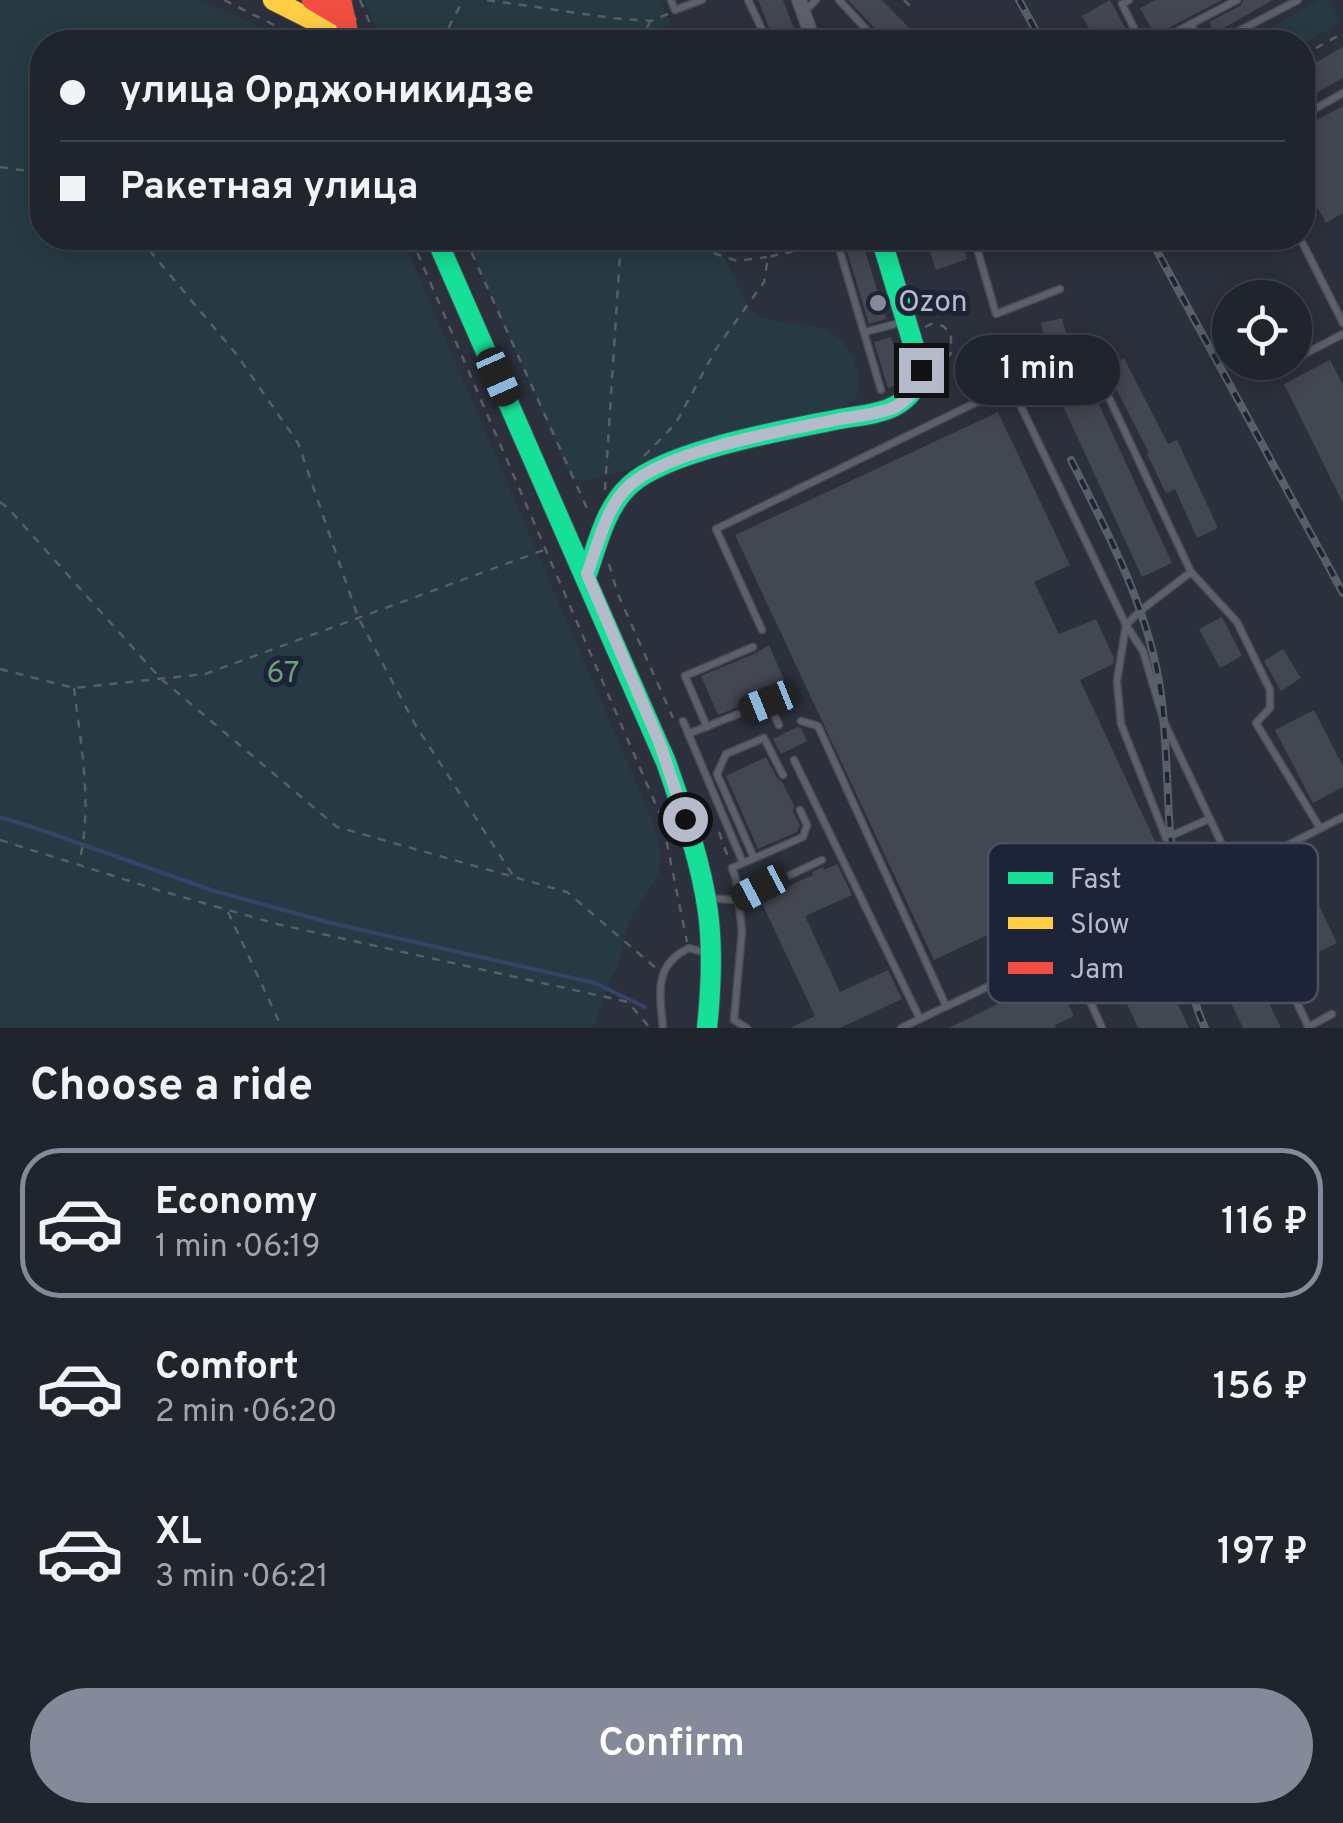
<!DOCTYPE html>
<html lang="en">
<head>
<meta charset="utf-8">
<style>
  body { margin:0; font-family:Overpass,sans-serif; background:#2d3039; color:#f1f3f6; height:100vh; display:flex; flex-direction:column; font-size:38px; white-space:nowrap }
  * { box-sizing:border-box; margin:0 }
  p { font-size:32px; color:#a2a4aa }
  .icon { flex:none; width:55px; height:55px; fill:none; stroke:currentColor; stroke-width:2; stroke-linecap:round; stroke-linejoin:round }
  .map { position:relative; height:1028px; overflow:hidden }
  .panel { display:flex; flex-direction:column; background:#20242d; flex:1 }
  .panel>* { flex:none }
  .guide { position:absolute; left:30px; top:30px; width:1285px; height:220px; border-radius:40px; box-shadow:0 5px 25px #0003,0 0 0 2px #3d4149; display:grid; align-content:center; height:220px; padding:0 30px; background:#20242d }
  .buttons { position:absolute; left:1212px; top:280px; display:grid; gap:20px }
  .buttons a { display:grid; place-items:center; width:100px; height:100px; border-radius:50%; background:#20242d; box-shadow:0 5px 25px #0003,0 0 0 2px #3d4149; font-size:50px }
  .end { position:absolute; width:45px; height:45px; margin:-22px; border:12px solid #b6bbcc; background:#111; box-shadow:0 0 0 5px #111 }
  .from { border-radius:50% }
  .bubble { position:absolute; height:70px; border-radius:35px; background:#20242d; box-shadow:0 5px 25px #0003,0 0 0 2px #3d4149; font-size:32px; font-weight:600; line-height:70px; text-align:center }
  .car { position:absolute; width:30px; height:60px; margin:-30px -15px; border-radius:12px; box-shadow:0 0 8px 2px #0007; background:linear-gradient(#222 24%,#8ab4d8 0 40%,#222 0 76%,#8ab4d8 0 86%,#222 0) }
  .guide b { display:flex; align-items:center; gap:35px; height:95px; font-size:38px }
  .guide b+b { border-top:2px solid #3d4149 }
  .guide i { width:25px; height:25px; background:#f1f3f6 }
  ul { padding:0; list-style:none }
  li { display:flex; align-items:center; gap:30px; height:150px; margin:0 20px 15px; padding:0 10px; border:5px solid transparent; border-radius:40px }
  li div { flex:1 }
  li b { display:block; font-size:38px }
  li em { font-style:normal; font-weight:600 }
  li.current { border-color:#858a9a }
  li>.icon { width:90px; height:90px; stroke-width:1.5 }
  h2 { padding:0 30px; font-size:45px; line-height:120px }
  .action { display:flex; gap:20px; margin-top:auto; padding:20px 30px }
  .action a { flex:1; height:115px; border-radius:60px; background:#858a9a; color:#fff; font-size:40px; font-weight:600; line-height:115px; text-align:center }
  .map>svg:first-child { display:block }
  .green { fill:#273a43 }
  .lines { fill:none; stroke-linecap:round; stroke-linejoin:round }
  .stream { stroke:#364367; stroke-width:4 }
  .building { fill:#434751 }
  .lane-casing { stroke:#484b54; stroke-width:9 }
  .street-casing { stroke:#484b54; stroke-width:16 }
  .fast-casing { stroke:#484b54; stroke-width:22 }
  .slow-casing { stroke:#484b54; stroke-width:22 }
  .jam-casing { stroke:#484b54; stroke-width:22 }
  .path { stroke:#595d66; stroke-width:2.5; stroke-dasharray:8 8; stroke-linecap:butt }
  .lane { stroke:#5c6069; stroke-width:6 }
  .street { stroke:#5c6069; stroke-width:14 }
  .fast { stroke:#16e098; stroke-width:20 }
  .slow { stroke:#ffcf43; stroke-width:20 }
  .jam { stroke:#f24e42; stroke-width:20 }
  .rail-casing { stroke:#5a5e67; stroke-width:8 }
  .rail { stroke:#1d2437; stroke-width:4; stroke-dasharray:11; stroke-linecap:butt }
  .route { stroke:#b6bbcc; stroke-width:12 }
  .poi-dot { fill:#858a9a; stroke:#1d2437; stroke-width:4 }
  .labels { text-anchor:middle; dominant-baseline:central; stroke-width:10; stroke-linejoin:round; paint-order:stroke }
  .poi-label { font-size:30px; fill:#b6bbcc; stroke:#1d2437; text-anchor:start }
  .park-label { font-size:30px; fill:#6b9f7e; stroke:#1d2437 }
  .key { fill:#1d2437; stroke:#4b5164; stroke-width:2.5 }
  .key-label { font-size:28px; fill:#b6bbcc }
</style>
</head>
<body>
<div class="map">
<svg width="1343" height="1028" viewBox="0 0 1343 1028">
  <rect width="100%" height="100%" fill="#2b303c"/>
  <g class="green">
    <path d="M0,0H200L276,34L288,42H42V238H402L655,827L660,853L659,873L628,923L619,965L609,981L593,1028H0Z"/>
    <path d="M364,0H659L671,25L662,27L661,42H382Z"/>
    <path d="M1320,0H1329L1341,22L1303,44L1244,42Z"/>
    <path d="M466,238H716L747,307C778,338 831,306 854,360C859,374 860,385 856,399L836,410C786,423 735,433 685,448C658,456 597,485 573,480L569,474Z"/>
  </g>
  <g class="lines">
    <path class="stream" d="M0,817L44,831L214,891L331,923L595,983L645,1007"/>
  </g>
  <g class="building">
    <path d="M758,0H783L799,42H775Z"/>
    <path d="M848,0H882L923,42H888Z"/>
    <path d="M1110,0L1133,42H1097L1082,16Z"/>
    <path d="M1155,0H1222L1155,35L1140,8Z"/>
    <path d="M1244,0H1273L1215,33L1209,22L1240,6Z"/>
    <path d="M1343,47V78L1302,101V70Z"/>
    <path d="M1343,106V213L1326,223L1302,180V128Z"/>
    <path d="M843,238H861L886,319L869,324Z"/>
    <path d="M944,238H960L967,259L936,270L927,243Z"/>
    <path d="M1062,318L1068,341L1047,346L1041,323Z"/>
    <path d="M891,337L904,379L902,383L888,388L874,342Z"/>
    <path d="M1124,358L1168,444L1177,440L1218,528L1197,538L1175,489L1166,493L1147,454L1149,453L1105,367Z"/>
    <path d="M1330,360L1343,385V503L1284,384Z"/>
    <path d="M1082,368L1172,563L1142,577L1051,380Z"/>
    <path d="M998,412L1070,565L1034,582L1059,634L1096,619L1114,658L1113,664L1080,680L1161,854L934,960L735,535Z"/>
    <path d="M1222,617L1242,656L1220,668L1199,629Z"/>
    <path d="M769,645L787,687L782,689L792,711L781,710L773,693L718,715L701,676L756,653Z"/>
    <path d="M1283,649L1301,678L1281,691L1264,661Z"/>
    <path d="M1314,710L1343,766V787L1313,803L1275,730Z"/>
    <path d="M797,727L801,728L807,741L781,754L773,739Z"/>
    <path d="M766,757L777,778L782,782L794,806L793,812L800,825L797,832L758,849L726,776Z"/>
    <path d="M837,864L852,895L805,916L840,992L888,970L902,999L840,1028H790L815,1016L760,899L813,875L812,872L823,867L824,870Z"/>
    <path d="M1313,893L1337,943L1302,960L1296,948L1302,945L1283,907Z"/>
    <path d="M1219,899L1281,1028H1243L1189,914Z"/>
    <path d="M1145,932L1189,1028H1138L1103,951Z"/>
    <path d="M1054,976L1074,1016L1055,1025L1056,1028H949Z"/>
  </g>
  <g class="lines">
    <defs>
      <g id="lane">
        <path d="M671,0L675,10L702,0"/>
        <path d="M748,0L768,42"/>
        <path d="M839,0L878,42"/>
        <path d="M1129,0L1122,4L1141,42"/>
        <path d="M804,12L816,0"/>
        <path d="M1191,24L1237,0"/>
        <path d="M1157,42L1191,24L1200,42"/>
        <path d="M1218,42L1298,0"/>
        <path d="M1302,116L1343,93"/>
        <path d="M836,238L881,390"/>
        <path d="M974,238L996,314L1060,289"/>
        <path d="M1300,238L1343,323"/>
        <path d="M865,332L903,322"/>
        <path d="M1295,359L1343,334"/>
        <path d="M1285,364L1289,362"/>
        <path d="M1014,392L1126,625L1117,681L1121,724L1166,838L1209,819"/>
        <path d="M762,630L716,529L975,403C988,400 1002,397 1014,392C1045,377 1049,363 1088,360L1096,370L1191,572"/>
        <path d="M683,721L743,863"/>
        <path d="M801,721L818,726L946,1006"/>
        <path d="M707,727L685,676L753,647"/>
        <path d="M688,734L768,702L779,725"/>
        <path d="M794,760L920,1019"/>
        <path d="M754,858L717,774L726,754L764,738L783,775"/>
        <path d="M707,898L737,900L822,860"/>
        <path d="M1067,949L1167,900L1225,877L1343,817"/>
        <path d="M1308,1027L1332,1014"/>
        <path d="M663,1028C660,994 653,965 689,948L703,952L706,956"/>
        <path d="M747,1028L734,1020L742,931L736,879L732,868L803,837L807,825L800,810"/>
        <path d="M901,1028L1067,949L1102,1028"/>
        <path d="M1309,1028L1164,722L1143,651L1126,625L1140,611L1191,572L1237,622L1270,690V708L1256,723L1320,828"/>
      </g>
      <path id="street" d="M799,0L814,42"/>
      <g id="fast">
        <path d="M436,238L666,762C683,811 701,861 708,912C713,950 711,990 707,1028"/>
        <path d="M587,574C598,543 605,508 630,485C667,451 784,430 835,420C854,416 878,415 895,406C910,398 918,386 921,370L881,238"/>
      </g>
      <path id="slow" d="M273,0L348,38"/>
      <g id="jam">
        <path d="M312,0L346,20"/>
        <path d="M341,0L350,42"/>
      </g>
    </defs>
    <use href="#lane" class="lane-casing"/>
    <use href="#street" class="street-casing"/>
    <use href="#fast" class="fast-casing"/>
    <use href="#slow" class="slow-casing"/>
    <use href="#jam" class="jam-casing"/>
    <g class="path">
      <path d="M224,0L308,42"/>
      <path d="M360,0L378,42"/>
      <path d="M487,0L612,18L651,21L668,14"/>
      <path d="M904,0L914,10"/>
      <path d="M441,42L463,0"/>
      <path d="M639,42L650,22"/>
      <path d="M1302,56L1343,33"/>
      <path d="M0,167L42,173"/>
      <path d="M139,238L237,355L298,443L358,617L416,726L514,877"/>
      <path d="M411,238L662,819L687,942"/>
      <path d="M465,238L590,515"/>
      <path d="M668,238L737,261L767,257"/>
      <path d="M925,327L931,324L943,326L951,334V353L937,371"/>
      <path d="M644,456L676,423L716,349L764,282L768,257L794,251L814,238"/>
      <path d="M605,490L621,238"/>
      <path d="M0,502L8,508L160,678L337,827L567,892L657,969"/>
      <path d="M609,564L617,592L673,718"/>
      <path d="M0,669L74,688L205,674L544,550"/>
      <path d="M74,688C81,746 93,805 79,863"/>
      <path d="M719,832L728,857"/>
      <path d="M0,840L158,890L277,924L628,1002L650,1028"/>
      <path d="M228,912L282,1028"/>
    </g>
    <use href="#lane" class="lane"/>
    <use href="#street" class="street"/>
    <use href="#fast" class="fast"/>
    <use href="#slow" class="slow"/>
    <use href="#jam" class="jam"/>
    <defs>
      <g id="rail">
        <path d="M1019,0L1042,42"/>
        <path d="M1150,238L1343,593"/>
        <path d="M1071,460C1110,537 1152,615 1162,702C1166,740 1167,779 1169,817C1171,853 1176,889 1181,924C1186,961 1189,994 1205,1028"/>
      </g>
    </defs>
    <use href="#rail" class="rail-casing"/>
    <use href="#rail" class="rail"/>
  </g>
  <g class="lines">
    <path class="route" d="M685,819L660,744L587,574C598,545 606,506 630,485C669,450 782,431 835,420C854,416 878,415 895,407C910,399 919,386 921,370"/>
  </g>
  <circle class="poi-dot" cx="878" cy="303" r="10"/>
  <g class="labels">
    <g class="poi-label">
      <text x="898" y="303">Ozon</text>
    </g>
    <g class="park-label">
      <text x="283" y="674">67</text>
    </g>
  </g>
  <rect x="988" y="843" width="330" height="160" rx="15" class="key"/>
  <rect x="1008" y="872" width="45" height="12" fill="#16e098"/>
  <rect x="1008" y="917" width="45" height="12" fill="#ffcf43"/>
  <rect x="1008" y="962" width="45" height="12" fill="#f24e42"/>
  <g class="key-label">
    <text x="1070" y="888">Fast</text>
    <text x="1070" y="933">Slow</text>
    <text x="1070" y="978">Jam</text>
  </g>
</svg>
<div class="buttons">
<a><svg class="icon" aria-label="locate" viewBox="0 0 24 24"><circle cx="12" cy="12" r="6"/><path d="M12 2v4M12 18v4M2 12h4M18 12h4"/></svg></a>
</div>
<i class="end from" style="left:685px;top:819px"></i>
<i class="end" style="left:921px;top:370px"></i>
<div class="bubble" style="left:955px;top:335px;width:165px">1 min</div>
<i class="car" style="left:498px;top:377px;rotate:156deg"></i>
<i class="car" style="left:768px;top:702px;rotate:248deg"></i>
<i class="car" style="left:760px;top:888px;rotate:242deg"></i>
<div class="guide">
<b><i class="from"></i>улица Орджоникидзе</b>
<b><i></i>Ракетная улица</b>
</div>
</div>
<section class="panel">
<h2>Choose a ride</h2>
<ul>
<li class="current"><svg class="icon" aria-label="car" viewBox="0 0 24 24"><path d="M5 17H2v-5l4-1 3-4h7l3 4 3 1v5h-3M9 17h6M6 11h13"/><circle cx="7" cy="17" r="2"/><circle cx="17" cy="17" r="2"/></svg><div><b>Economy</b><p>1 min · 06:19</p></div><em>116 ₽</em></li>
<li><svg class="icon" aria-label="car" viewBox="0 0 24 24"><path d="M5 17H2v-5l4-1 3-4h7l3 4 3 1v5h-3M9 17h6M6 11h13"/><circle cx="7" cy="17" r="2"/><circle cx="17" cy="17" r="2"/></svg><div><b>Comfort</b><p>2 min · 06:20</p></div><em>156 ₽</em></li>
<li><svg class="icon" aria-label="car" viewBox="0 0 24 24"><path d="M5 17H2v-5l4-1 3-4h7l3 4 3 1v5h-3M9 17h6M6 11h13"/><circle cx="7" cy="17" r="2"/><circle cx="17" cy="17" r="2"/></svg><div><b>XL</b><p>3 min · 06:21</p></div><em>197 ₽</em></li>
</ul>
<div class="action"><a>Confirm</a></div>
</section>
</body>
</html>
